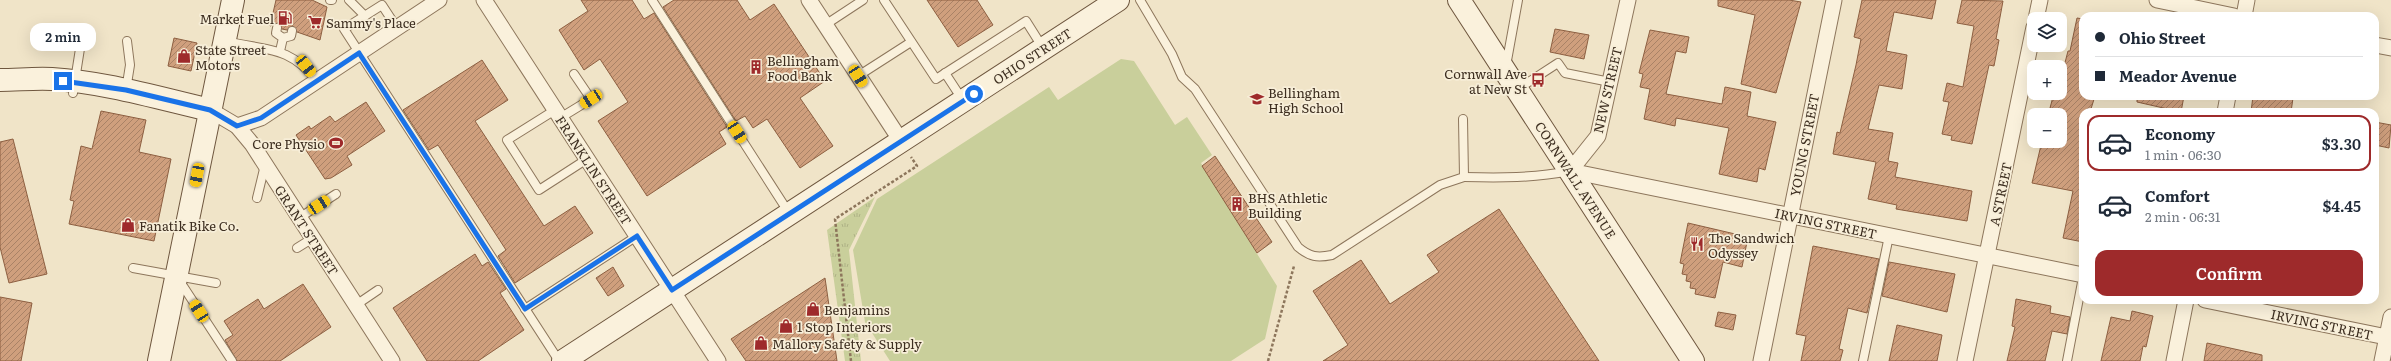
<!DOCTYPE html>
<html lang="en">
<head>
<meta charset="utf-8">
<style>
  body { margin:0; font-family:Literata,serif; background:#f2f2f3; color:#1f2937; height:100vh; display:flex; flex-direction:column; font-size:15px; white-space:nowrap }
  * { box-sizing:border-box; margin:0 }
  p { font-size:13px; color:#747a83 }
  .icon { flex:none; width:22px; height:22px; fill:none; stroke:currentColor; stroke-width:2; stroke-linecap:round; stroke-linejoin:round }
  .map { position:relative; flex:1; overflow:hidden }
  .details { position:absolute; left:2079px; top:108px; width:300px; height:196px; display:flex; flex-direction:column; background:#fff; border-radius:12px; box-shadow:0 4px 16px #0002 }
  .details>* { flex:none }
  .banner { position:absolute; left:2079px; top:12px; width:300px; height:88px; border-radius:12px; box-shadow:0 4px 16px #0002; display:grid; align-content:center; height:88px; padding:0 16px; background:#fff }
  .buttons { position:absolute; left:2027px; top:12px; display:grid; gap:8px }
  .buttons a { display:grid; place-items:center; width:40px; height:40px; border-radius:8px; background:#fff; box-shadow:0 4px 16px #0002; font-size:20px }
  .end { position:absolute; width:18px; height:18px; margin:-9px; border:5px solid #1a73e8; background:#fff; box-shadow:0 0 0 2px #fff }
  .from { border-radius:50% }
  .bubble { position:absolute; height:28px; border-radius:12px; background:#fff; box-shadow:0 4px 16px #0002; font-size:13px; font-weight:600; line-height:28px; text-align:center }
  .car { position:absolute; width:12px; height:24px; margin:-12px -6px; border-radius:5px; box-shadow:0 0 3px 1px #0007; background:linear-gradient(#f5c518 24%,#345 0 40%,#f5c518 0 76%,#345 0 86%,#f5c518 0) }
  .banner b { display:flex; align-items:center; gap:14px; height:38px; font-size:15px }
  .banner b+b { border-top:1px solid #e0e1e3 }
  .banner i { width:10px; height:10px; background:#1f2937 }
  ul { padding:7px 0 0; list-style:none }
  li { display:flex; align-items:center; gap:12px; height:56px; margin:0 8px 6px; padding:0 8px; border:2px solid transparent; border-radius:12px }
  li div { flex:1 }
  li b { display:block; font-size:15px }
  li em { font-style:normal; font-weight:600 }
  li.current { border-color:#9e2a2b }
  li>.icon { width:36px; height:36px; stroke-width:1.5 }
  .button { display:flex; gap:8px; margin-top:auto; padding:8px 16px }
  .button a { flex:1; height:46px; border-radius:12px; background:#9e2a2b; color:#fff; font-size:16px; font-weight:600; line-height:46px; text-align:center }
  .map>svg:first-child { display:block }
  .park { fill:url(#park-tufts) }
  .pitch { fill:#c9cf9b }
  .building { fill:url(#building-hatch); stroke:#8d5f41 }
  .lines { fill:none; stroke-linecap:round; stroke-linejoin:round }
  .lane-casing { stroke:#8d765c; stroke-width:10 }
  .street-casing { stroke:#8d765c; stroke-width:17 }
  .secondary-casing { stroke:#6f573f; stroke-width:24 }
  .path { stroke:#8d765c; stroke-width:2.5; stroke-dasharray:3 2; stroke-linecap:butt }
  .lane { stroke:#faf1dc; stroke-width:8 }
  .street { stroke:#faf1dc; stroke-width:15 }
  .secondary { stroke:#faf1dc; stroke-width:22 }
  .route { stroke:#1a73e8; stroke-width:5 }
  .labels { text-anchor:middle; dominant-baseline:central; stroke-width:3.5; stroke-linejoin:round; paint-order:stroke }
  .poi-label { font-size:13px; fill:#3d2e20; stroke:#f7eed8; text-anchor:start }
  .street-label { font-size:13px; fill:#3d2e20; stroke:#f7eed8 }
</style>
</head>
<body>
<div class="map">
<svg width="2391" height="361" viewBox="0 0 2391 361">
  <defs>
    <pattern id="park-tufts" width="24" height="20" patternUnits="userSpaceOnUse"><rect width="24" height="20" fill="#c9cf9b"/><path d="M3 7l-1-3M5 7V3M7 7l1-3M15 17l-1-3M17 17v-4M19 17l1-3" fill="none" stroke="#aeb285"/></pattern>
    <pattern id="building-hatch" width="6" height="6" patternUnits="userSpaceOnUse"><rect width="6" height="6" fill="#cf9f7d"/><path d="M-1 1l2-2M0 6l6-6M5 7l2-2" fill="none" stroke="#a98266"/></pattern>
  </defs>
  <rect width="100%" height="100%" fill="#f0e4c8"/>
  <path class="park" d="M875,197L849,250L861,361H845L827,230Z"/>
  <path class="pitch" d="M1121,59L1134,61L1175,125L1187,117L1212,155L1201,163L1277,286L1265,339L1231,361H890L865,322L853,250L877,199L1049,87L1058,100Z"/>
  <g class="building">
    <path d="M276,0H312L327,7L320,40L297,32L293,26L287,30L282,29L278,23L270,26Z"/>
    <path d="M581,0H632L644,19L654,13L727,127L719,132L726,144L647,196L598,121L628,102L600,59L584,70L559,30L588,11Z"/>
    <path d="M674,0H737L750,20L774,4L825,81L800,98L833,146L800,168L767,119L753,128L745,116L736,121L663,7Z"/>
    <path d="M927,0H977L993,25L958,47Z"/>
    <path d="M1718,0H1789L1801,2L1776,93L1741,84L1755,15L1718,6Z"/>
    <path d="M1862,0H1936L1932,19L1894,12L1886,51L1907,55L1902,89L1879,85L1868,129L1893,133L1888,161L1898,163L1895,177L1972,191L1967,221L1896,209L1897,205L1868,199L1876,162L1833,154L1837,132L1840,133L1856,65L1861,39L1854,37Z"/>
    <path d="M1962,0L2003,1L1996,39L1999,40L1994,66L1989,65L1972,144L1951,140L1952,136L1942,134L1949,102L1943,101L1947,83L1963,87L1974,26L1957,23Z"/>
    <path d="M2077,18L2083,19V96H2095L2090,112H2083V242L2063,238L2073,191L2032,183L2042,141H2060V111L2050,108L2054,93H2060V82L2068,51H2070Z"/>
    <path d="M1555,29L1589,35L1584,59L1550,52Z"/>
    <path d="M1650,30L1689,37L1686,53L1676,51L1666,94L1722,104L1725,87L1751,92L1747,116L1776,122L1765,170L1759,168L1757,182L1719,174L1729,128L1676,118L1675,126L1644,119L1650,89L1640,87L1643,74L1639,73Z"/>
    <path d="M174,38L197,43L191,71L168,66Z"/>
    <path d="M482,60L508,100L475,121L544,226L575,206L593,233L515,283L498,256L506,250L438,145L429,150L403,110Z"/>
    <path d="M2137,96H2184L2181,112L2137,102Z"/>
    <path d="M2253,96L2293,98L2291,112H2251Z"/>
    <path d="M366,102L385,131L347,156L352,165L331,178L325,179L296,135L309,126L311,129L330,116L335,122Z"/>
    <path d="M101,111L146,120L139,152L171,159L154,241L69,224L74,201L70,200L81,146L92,149Z"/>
    <path d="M2375,122L2391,125L2389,148L2375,145Z"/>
    <path d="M13,139L47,274L9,283L0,247V142Z"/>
    <path d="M1215,156L1272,242L1257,253L1202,166Z"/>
    <path d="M1499,209L1599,361H1323L1348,345L1313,291L1361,260L1390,304L1439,272L1427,255Z"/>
    <path d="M1688,223L1748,237L1742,267L1723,262L1715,298L1695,294L1696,289L1690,288L1691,282L1686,281L1687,275L1682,274L1684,264L1680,263Z"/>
    <path d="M1813,246L1879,259L1867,313L1848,308L1839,349L1843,350L1840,361H1801L1806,336L1796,334Z"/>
    <path d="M475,254L482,266L488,262L506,289L500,293L524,330L478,361H427L393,308Z"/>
    <path d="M1889,262L1955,274L1947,312L1882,296Z"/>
    <path d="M613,267L624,286L608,296L596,278Z"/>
    <path d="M825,278L837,361H746L731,339Z"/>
    <path d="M303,284L331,327L280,361H237L225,340L233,335L224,321L258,299L264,309Z"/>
    <path d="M0,297L32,303L21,361H0Z"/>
    <path d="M2016,299L2051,306L2050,313L2070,317L2067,334L2052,331L2045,361H2007L2015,327L2012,326Z"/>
    <path d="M2132,311L2153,316L2146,347L2143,346L2140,361H2101L2111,317L2130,321Z"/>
    <path d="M1718,312L1736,315L1733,330L1715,326Z"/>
    <path d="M1897,325L1942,335L1937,361H1889Z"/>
    <path d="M2207,343L2262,355V361H2204Z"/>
  </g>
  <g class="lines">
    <defs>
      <g id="lane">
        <path d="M330,0H332"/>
        <path d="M349,0L365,16"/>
        <path d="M652,0L789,213"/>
        <path d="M884,0L936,79L1026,21L1043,48"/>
        <path d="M1140,0L1172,54L1182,77L1195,89L1298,247C1310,257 1317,258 1332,255L1440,185L1464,177L1463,119"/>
        <path d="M825,25L863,0"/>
        <path d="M277,28L276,33L283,38L280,51"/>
        <path d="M397,28L382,5L344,29L559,361"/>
        <path d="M283,38L291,36L292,31"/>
        <path d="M226,41C266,51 289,45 317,81"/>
        <path d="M1506,66L1518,0"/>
        <path d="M945,73L962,99"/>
        <path d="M858,76L911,42"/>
        <path d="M1518,89L1558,63L1565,73L1610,82"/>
        <path d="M126,90L130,65L127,41"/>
        <path d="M73,93L82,36"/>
        <path d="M555,110L507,140L539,190L587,159"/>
        <path d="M560,118L591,99L574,74"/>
        <path d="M1464,177C1500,178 1534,178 1569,171"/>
        <path d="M257,198L265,165"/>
        <path d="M299,218L336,194"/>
        <path d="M297,248L313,238"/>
        <path d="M133,268L216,283"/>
        <path d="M179,280L232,361"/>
        <path d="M356,305L378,290"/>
        <path d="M525,309L637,236"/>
        <path d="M1863,361L1889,236"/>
        <path d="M2067,361L2083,277"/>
      </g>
      <g id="street">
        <path d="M484,0L718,361"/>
        <path d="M809,0L901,141"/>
        <path d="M1628,0L1598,136L1570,171L2083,275"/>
        <path d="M2157,0L2234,16"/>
        <path d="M2244,16L2247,0"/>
        <path d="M2036,19L2040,0"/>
        <path d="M2375,45L2391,48"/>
        <path d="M210,110L237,126L252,144L392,361"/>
        <path d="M2225,112L2228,96"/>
        <path d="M237,126L261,118L439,0"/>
        <path d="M2205,300L2391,338"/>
        <path d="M1761,361L1834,0"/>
        <path d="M1965,361L2034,27"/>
        <path d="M2174,361L2186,300"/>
        <path d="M2382,361L2391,317"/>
      </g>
      <g id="secondary">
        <path d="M1459,0L1693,361"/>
        <path d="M0,80C17,80 35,78 52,79C105,82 158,98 210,110"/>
        <path d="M159,361L233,0"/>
        <path d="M563,361L1118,0"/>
      </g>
    </defs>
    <use href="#lane" class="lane-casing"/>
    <use href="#street" class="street-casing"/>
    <use href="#secondary" class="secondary-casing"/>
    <g class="path">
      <path d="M851,361L835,219L917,166L911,157"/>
      <path d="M1268,361L1294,266"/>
    </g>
    <use href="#lane" class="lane"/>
    <use href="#street" class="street"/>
    <use href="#secondary" class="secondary"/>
  </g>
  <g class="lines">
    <path class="route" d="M63,81L126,90L210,110L237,126L261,118L359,53L525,309L637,236L672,290L974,94"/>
  </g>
  <defs>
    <symbol id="fuel-bare" viewBox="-9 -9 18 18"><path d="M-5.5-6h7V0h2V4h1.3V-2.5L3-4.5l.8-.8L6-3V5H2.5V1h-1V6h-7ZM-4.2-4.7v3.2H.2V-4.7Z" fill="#9e2a2b" stroke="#f7eed8" stroke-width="2.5" paint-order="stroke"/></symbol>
    <symbol id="supermarket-bare" viewBox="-9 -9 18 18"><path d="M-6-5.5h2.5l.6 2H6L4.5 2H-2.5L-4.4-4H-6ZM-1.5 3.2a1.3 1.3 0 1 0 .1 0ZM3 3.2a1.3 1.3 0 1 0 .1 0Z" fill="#9e2a2b" stroke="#f7eed8" stroke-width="2.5" paint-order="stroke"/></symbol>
    <symbol id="shop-bare" viewBox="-9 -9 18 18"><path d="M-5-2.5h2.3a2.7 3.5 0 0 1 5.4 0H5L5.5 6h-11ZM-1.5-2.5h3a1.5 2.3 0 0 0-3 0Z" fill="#9e2a2b" stroke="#f7eed8" stroke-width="2.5" paint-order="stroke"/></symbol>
    <symbol id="building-bare" viewBox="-9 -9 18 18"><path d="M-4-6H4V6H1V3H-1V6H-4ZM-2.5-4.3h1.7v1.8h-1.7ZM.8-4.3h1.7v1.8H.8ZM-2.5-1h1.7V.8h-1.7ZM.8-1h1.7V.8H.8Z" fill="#9e2a2b" stroke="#f7eed8" stroke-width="2.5" paint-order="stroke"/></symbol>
    <symbol id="bus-bare" viewBox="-9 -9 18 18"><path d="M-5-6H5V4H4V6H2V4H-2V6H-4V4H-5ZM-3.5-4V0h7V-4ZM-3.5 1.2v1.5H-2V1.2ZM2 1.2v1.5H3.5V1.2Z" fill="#9e2a2b" stroke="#f7eed8" stroke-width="2.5" paint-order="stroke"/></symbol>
    <symbol id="school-bare" viewBox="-9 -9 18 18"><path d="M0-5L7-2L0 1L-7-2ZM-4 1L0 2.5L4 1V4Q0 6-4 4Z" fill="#9e2a2b" stroke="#f7eed8" stroke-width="2.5" paint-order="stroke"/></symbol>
    <symbol id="stadium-bare" viewBox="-9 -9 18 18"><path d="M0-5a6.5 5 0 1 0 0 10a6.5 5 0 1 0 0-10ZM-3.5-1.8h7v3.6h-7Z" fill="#9e2a2b" stroke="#f7eed8" stroke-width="2.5" paint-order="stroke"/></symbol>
    <symbol id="restaurant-bare" viewBox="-9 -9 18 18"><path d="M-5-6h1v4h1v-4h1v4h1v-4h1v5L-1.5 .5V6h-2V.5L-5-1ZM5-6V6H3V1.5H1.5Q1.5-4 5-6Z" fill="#9e2a2b" stroke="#f7eed8" stroke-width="2.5" paint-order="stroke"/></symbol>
  </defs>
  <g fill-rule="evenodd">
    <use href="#fuel-bare" x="275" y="8" width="20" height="20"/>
    <use href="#supermarket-bare" x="305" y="12" width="20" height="20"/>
    <use href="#shop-bare" x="174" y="46" width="20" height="20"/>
    <use href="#building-bare" x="746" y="57" width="20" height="20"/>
    <use href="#bus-bare" x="1528" y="70" width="20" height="20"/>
    <use href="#school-bare" x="1247" y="89" width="20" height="20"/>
    <use href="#stadium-bare" x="326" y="133" width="20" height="20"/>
    <use href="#building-bare" x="1227" y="194" width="20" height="20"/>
    <use href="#shop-bare" x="118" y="215" width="20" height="20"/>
    <use href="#restaurant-bare" x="1687" y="234" width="20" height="20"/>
    <use href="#shop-bare" x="803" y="299" width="20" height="20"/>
    <use href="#shop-bare" x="776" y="316" width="20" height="20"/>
    <use href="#shop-bare" x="751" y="333" width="20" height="20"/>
  </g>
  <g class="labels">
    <g class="poi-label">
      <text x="274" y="18" text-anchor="end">Market Fuel</text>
      <text x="326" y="22">Sammy's Place</text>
      <text x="195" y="49">State Street<tspan x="195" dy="15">Motors</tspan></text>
      <text x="767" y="60">Bellingham<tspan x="767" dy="15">Food Bank</tspan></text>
      <text x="1527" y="73" text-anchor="end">Cornwall Ave<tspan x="1527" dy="15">at New St</tspan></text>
      <text x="1268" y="92">Bellingham<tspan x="1268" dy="15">High School</tspan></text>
      <text x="325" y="143" text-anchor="end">Core Physio</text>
      <text x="1248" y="197">BHS Athletic<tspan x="1248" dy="15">Building</tspan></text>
      <text x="139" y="225">Fanatik Bike Co.</text>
      <text x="1708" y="237">The Sandwich<tspan x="1708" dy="15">Odyssey</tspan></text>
      <text x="824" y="309">Benjamins</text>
      <text x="797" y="326">1 Stop Interiors</text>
      <text x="772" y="343">Mallory Safety &amp; Supply</text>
    </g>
    <g class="street-label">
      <text transform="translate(1032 56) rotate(-33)">OHIO STREET</text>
      <text transform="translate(1607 90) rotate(-77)">NEW STREET</text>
      <text transform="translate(1804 145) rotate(-79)">YOUNG STREET</text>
      <text transform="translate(594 170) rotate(57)">FRANKLIN STREET</text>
      <text transform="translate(1576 180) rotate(57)">CORNWALL AVENUE</text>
      <text transform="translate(2000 194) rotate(-78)">A STREET</text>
      <text transform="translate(1826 223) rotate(12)">IRVING STREET</text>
      <text transform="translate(307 230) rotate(57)">GRANT STREET</text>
      <text transform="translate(2322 324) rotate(12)">IRVING STREET</text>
    </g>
  </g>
</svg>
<div class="buttons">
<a><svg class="icon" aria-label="layers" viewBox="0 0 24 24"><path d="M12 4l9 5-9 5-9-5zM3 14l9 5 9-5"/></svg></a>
<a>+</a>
<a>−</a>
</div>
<i class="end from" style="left:974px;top:94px"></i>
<i class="end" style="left:63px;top:81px"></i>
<div class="bubble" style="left:30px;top:23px;width:66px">2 min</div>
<i class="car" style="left:306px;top:66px;rotate:142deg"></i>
<i class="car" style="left:858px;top:76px;rotate:147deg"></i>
<i class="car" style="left:591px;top:99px;rotate:237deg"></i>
<i class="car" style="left:737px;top:132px;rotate:147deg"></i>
<i class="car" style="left:197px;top:175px;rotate:191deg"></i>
<i class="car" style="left:319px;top:205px;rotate:57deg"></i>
<i class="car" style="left:199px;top:311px;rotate:327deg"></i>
<div class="banner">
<b><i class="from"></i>Ohio Street</b>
<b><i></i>Meador Avenue</b>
</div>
<section class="details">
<ul>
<li class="current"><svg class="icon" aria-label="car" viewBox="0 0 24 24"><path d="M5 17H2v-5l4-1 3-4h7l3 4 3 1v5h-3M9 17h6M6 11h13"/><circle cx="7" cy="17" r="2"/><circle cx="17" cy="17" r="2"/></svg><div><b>Economy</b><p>1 min · 06:30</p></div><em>$3.30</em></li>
<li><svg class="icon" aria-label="car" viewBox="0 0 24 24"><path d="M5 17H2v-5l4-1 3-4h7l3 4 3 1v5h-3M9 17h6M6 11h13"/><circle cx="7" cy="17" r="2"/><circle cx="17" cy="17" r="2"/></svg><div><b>Comfort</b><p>2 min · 06:31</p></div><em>$4.45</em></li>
</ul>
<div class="button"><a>Confirm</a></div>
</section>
</div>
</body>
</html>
